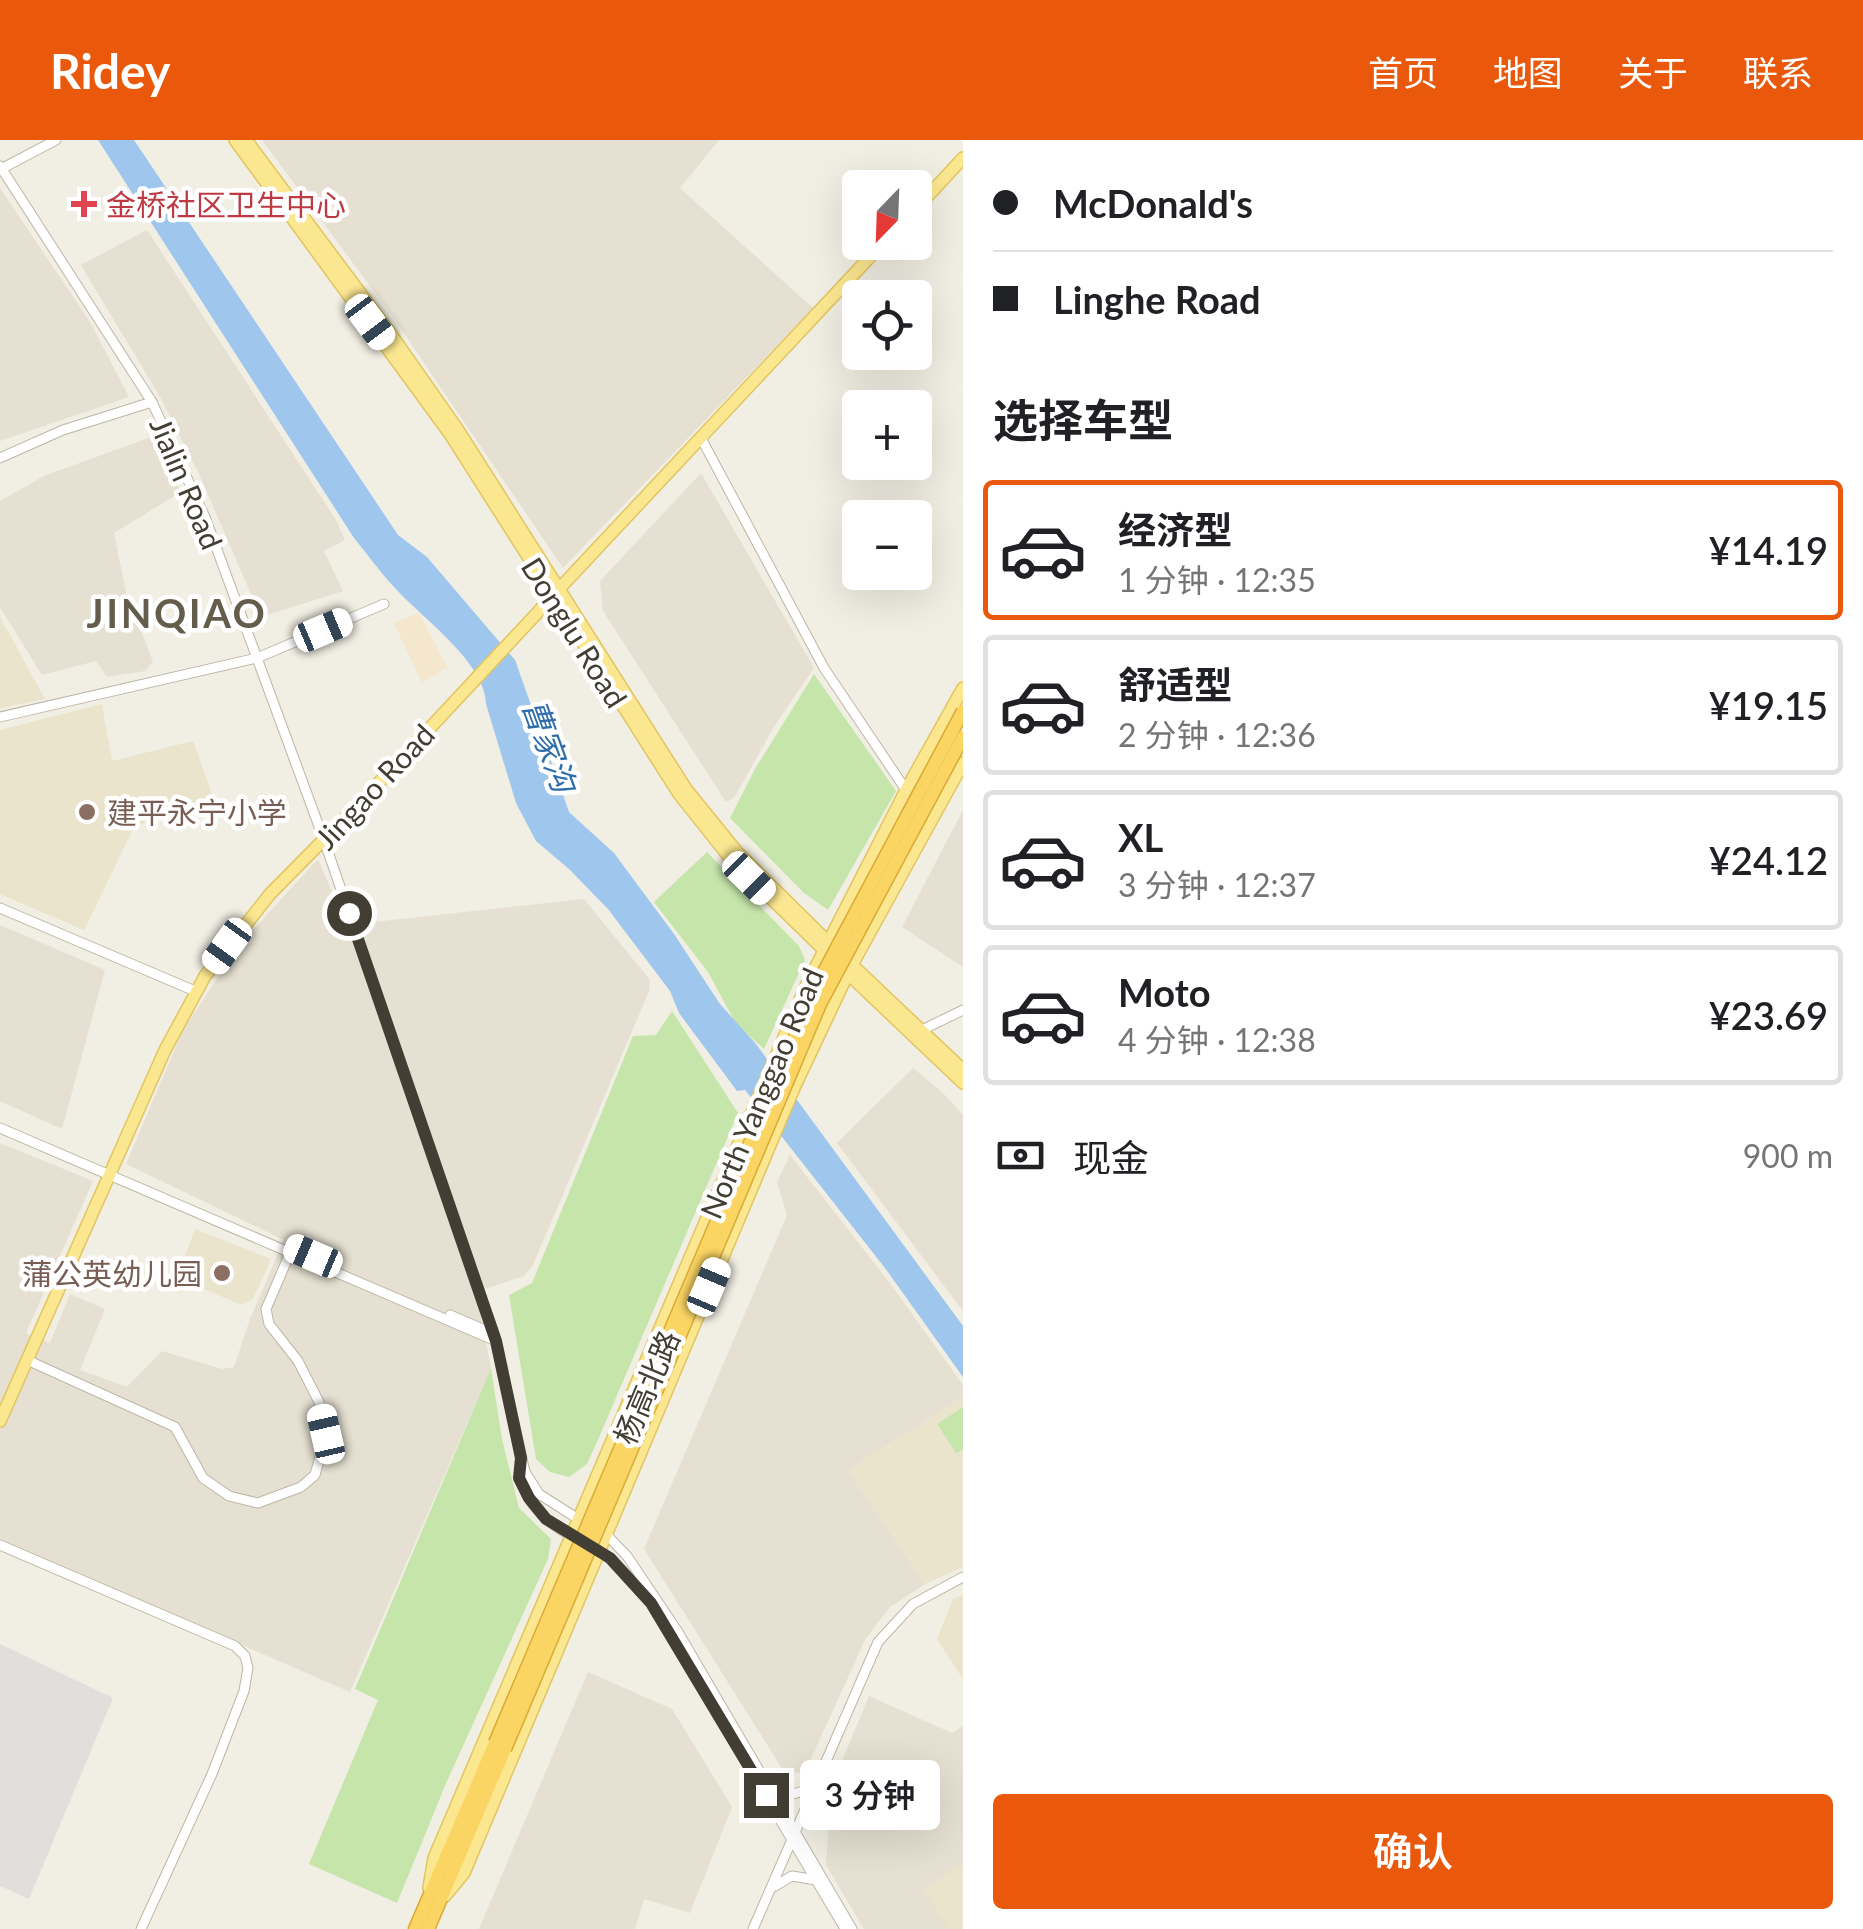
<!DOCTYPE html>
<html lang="zh">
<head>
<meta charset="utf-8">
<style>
  body { margin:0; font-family:Lato,"Noto Sans SC",sans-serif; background:#f2f2f2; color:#202124; height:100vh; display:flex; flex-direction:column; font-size:38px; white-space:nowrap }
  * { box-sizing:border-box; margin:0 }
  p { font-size:32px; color:#757577 }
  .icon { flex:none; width:55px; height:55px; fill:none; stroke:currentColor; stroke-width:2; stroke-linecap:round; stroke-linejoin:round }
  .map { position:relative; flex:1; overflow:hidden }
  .sheet { display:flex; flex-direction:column; background:#fff; width:900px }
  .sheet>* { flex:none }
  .top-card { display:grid; align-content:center; height:220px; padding:0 30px; background:#fff }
  .needle { width:65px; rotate:203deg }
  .tools { position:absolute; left:842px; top:30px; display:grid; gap:20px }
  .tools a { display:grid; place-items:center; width:90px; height:90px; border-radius:10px; background:#fff; box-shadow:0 10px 40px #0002; font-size:50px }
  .end { position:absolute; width:45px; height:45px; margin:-22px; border:12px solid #423e33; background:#fff; box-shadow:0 0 0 5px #fff }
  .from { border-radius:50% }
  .bubble { position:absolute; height:70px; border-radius:10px; background:#fff; box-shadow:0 10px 40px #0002; font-size:32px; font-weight:600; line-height:70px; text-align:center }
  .car { position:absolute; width:30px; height:60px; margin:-30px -15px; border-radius:12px; box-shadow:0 0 8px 2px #0007; background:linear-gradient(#fff 24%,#345 0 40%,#fff 0 76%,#345 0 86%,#fff 0) }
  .top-card b { display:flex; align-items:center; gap:35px; height:95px; font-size:38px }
  .top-card b+b { border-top:2px solid #e0e0e0 }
  .top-card i { width:25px; height:25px; background:#202124 }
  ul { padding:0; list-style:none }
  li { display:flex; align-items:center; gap:30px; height:140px; margin:0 20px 15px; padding:0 10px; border:5px solid #e0e0e0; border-radius:10px }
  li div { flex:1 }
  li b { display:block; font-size:38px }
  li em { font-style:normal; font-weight:600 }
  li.current { border-color:#ea580c }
  li>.icon { width:90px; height:90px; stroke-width:1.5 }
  h2 { padding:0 30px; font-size:45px; line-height:120px }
  .pay { display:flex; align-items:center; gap:25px; height:110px; padding:0 30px; font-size:38px }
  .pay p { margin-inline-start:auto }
  .button { display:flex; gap:20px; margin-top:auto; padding:20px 30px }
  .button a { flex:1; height:115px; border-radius:10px; background:#ea580c; color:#fff; font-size:40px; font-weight:600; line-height:115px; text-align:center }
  header { display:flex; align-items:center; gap:60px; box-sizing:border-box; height:140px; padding:0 50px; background:#ea580c; color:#fff }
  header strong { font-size:48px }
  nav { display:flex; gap:55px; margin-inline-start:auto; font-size:35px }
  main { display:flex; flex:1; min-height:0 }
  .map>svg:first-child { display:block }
  .residential { fill:#e5e0d1 }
  .commercial { fill:#f4e7cd }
  .education { fill:#eae4cc }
  .green { fill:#c6e5ab }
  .parking { fill:#e1dfdb }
  .water { fill:#9fc7ee }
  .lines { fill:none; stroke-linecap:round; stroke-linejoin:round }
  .minor-casing { stroke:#bcb6a6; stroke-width:11 }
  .major-casing { stroke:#e1c561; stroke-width:14 }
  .highway-casing { stroke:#daab34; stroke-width:15 }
  .minor { stroke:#fff; stroke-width:9 }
  .major { stroke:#fce791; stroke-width:11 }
  .highway { stroke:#fbd564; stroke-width:12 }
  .highway-bridge-casing { stroke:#daab34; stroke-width:15; stroke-linecap:butt }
  .highway-bridge { stroke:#fbd564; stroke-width:12 }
  .route { stroke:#423e33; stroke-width:12 }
  .health-dot { fill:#e0444e; stroke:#fff; stroke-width:4 }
  .education-dot { fill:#8d6e63; stroke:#fff; stroke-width:4 }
  .labels { text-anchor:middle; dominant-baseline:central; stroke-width:9; stroke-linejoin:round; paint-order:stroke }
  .health-label { font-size:30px; fill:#be3a42; stroke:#fff; text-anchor:start }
  .street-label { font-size:30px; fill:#423e33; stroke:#fff }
  .education-label { font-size:30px; fill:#785e54; stroke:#fff; text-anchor:start }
  .water-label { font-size:32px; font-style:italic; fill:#2f6dab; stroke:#fff }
  .district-label { font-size:40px; font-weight:bold; letter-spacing:2.5px; fill:#655d4b; stroke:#fff }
</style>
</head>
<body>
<header>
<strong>Ridey</strong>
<nav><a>首页</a><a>地图</a><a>关于</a><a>联系</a></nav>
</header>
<main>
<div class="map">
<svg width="963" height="1789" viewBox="0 0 963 1789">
  <rect width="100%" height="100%" fill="#f1eee3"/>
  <g class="residential">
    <path d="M262,0H719L680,48L813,168L563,428L395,180Z"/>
    <path d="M0,48L90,182L129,257L0,301Z"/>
    <path d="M147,90L336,380L345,400L324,411L343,451L261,477L199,334L160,257L81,125Z"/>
    <path d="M151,297L181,352L114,393L126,453L153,522L145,531L107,537L96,521L42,535L0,467V361L44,336Z"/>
    <path d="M701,333L814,528L775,585L734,658L726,662L603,471L600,441Z"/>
    <path d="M963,670V827L902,787Z"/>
    <path d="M318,719L346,785L584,759L650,840L649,851L533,1125L524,1136L476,1152L491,1228L350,1552L0,1399V1003L93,1041L26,1193L50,1203L70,1154L105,1169L80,1230L127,1247L162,1211L222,1229L234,1227L250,1179L284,1100L126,1024L183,890L240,804Z"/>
    <path d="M0,785L105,830L62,989L0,961Z"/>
    <path d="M913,928L942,952L963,975V1171L837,1003Z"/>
    <path d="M790,1015L889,1142L963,1245V1257L848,1330L925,1444L890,1467L866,1498L804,1634L783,1630L644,1409L787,1075L777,1042Z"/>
    <path d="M588,1532L672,1569L732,1667L690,1773L644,1759L635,1789H479Z"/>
    <path d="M869,1556L952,1593L963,1586V1789H864L826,1725L831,1648Z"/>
  </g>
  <path class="commercial" d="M419,473L447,527L422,543L394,483Z"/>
  <g class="education">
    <path d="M0,477L45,559L0,568Z"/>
    <path d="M102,564L112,621L193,601L213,657L134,687L84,790L0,754V590Z"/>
    <path d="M195,1089L271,1119L253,1159L241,1165L200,1147L177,1153L172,1151Z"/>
    <path d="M963,1257V1427L925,1444L848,1330Z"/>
    <path d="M963,1455V1539L937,1499L953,1459Z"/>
    <path d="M963,1724V1789H949L923,1749Z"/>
  </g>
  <g class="green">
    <path d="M814,534L896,651L828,770L804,753L730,678L755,629Z"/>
    <path d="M707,712L799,806L805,820L764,909L736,884L708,832L654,762Z"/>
    <path d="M672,871L738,973L597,1302L587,1324L569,1337L550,1332L536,1319L509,1155L532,1143L633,896L656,895Z"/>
    <path d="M491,1228L502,1299L519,1368L551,1399L548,1419L447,1641L397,1763L309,1724L378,1560L355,1549Z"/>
    <path d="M963,1267V1309L956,1313L937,1284Z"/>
  </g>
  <path class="parking" d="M0,1504L113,1558L29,1759L0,1746Z"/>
  <path class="water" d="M98,0H134L398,395L427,417L515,520L569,672L614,713L674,794L720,864L756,904L963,1186V1237L885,1128L745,950L737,951L679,873L670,851L608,769L569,729L536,701L516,663L486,564C486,523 421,477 394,447C380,432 367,414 354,398Z"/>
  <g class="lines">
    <defs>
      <g id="minor">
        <path d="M0,26L152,262L205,377L324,700L494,1194L525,1332L539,1354L583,1382"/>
        <path d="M1,29L56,0"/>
        <path d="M701,298L824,528L906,650"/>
        <path d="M0,318L63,290L152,262"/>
        <path d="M0,577L257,518L384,464"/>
        <path d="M0,768L195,851"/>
        <path d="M922,890L963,870"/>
        <path d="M0,988L496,1201"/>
        <path d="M450,1175L487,1191"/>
        <path d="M27,1220L175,1287L203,1338L229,1356L258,1363L301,1347L315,1335L326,1294L319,1262L298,1221L269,1184L266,1169L290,1113"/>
        <path d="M521,1326C517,1357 547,1384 574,1397"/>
        <path d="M605,1393L627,1416L678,1492L852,1789"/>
        <path d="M0,1405L235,1506L245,1516L248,1528L244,1551L212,1634L141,1789"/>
        <path d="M596,1409L610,1419L651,1463L844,1787"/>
        <path d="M771,1650C788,1657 802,1655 815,1643"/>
        <path d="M775,1746L792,1736L816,1740"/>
        <path d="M753,1789L878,1502L913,1464L963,1437"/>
      </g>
      <g id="major">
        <path d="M235,0L450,294L679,654L730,718L826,812"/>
        <path d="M246,0L390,193L458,290L686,649L737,712L833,807"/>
        <path d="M915,70L963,18"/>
        <path d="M559,449L884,102"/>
        <path d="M847,820L963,930"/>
        <path d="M843,829L963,943"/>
        <path d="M0,1281L165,910L205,836L270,754L361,662L553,456"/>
        <path d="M429,1748L434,1718L805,848L906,650L963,548"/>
        <path d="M445,1756L464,1733L794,948L852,825L963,623"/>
      </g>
      <g id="highway">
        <path d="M415,1789L495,1603"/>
        <path d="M428,1789L505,1609"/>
      </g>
    </defs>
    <use href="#minor" class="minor-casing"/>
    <use href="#major" class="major-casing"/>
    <use href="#highway" class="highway-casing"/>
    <use href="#minor" class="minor"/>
    <use href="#major" class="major"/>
    <use href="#highway" class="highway"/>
    <defs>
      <g id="highway-bridge">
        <path d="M495,1603L819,841L963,571"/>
        <path d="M505,1609L820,864L963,597"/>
      </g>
    </defs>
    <use href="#highway-bridge" class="highway-bridge-casing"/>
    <use href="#highway-bridge" class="highway-bridge"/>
  </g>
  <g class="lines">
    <path class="route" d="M349,773L496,1201L521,1318L519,1338L529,1358L546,1379L610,1418L651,1463L766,1655"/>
  </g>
  <path class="health-dot" d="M79 49h10v10h10v10h-10v10h-10v-10h-10v-10h10z"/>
  <g class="education-dot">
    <circle cx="87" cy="672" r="10"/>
    <circle cx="222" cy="1133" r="10"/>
  </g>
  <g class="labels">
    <g class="health-label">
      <text x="106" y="64">金桥社区卫生中心</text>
    </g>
    <g class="street-label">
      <text transform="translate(187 343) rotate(67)">Jialin Road</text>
      <text transform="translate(575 492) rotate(58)">Donglu Road</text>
      <text transform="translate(374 646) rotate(-47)">Jingao Road</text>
      <text transform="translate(761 953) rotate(-67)">North Yanggao Road</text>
      <text transform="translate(646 1247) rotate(-67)">杨高北路</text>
    </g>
    <g class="education-label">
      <text x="107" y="672">建平永宁小学</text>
      <text x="202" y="1133" text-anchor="end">蒲公英幼儿园</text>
    </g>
    <g class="water-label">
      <text transform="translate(550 605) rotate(70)">曹家沟</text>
    </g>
    <g class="district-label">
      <text x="177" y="473">JINQIAO</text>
    </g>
  </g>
</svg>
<div class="tools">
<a><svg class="needle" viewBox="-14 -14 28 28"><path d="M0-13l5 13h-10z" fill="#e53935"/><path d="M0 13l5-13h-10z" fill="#757577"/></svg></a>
<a><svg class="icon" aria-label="locate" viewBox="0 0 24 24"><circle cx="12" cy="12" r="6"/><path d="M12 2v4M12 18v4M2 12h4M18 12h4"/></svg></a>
<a>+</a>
<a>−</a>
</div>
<i class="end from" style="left:349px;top:773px"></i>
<i class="end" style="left:766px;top:1655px"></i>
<div class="bubble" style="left:800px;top:1620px;width:140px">3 分钟</div>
<i class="car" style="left:370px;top:182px;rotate:143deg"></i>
<i class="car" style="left:323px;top:490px;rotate:67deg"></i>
<i class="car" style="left:749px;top:738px;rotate:135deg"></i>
<i class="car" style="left:227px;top:806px;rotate:216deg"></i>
<i class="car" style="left:313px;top:1116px;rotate:293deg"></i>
<i class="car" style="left:709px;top:1147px;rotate:23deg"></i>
<i class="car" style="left:326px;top:1294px;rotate:347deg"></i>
</div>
<section class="sheet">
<div class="top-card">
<b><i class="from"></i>McDonald's</b>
<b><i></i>Linghe Road</b>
</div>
<h2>选择车型</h2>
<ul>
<li class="current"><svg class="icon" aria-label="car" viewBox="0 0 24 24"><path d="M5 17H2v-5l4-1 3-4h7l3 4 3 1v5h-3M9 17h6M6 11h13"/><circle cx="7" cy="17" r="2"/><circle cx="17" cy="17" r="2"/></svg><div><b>经济型</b><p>1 分钟 · 12:35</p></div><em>¥14.19</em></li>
<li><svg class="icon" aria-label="car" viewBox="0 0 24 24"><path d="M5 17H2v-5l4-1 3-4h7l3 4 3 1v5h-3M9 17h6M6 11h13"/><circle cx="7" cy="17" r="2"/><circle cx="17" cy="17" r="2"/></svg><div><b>舒适型</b><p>2 分钟 · 12:36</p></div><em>¥19.15</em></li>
<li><svg class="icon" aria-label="car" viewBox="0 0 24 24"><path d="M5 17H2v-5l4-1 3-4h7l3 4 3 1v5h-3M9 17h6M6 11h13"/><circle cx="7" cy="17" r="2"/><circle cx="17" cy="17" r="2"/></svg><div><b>XL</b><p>3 分钟 · 12:37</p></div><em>¥24.12</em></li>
<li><svg class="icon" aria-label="car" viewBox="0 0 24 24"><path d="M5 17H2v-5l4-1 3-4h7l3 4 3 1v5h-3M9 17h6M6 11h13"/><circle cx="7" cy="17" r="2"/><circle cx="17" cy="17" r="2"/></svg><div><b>Moto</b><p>4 分钟 · 12:38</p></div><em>¥23.69</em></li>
</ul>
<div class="pay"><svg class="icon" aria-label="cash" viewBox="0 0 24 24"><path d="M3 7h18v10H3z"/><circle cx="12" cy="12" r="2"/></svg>现金<p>900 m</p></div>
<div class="button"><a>确认</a></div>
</section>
</main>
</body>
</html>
